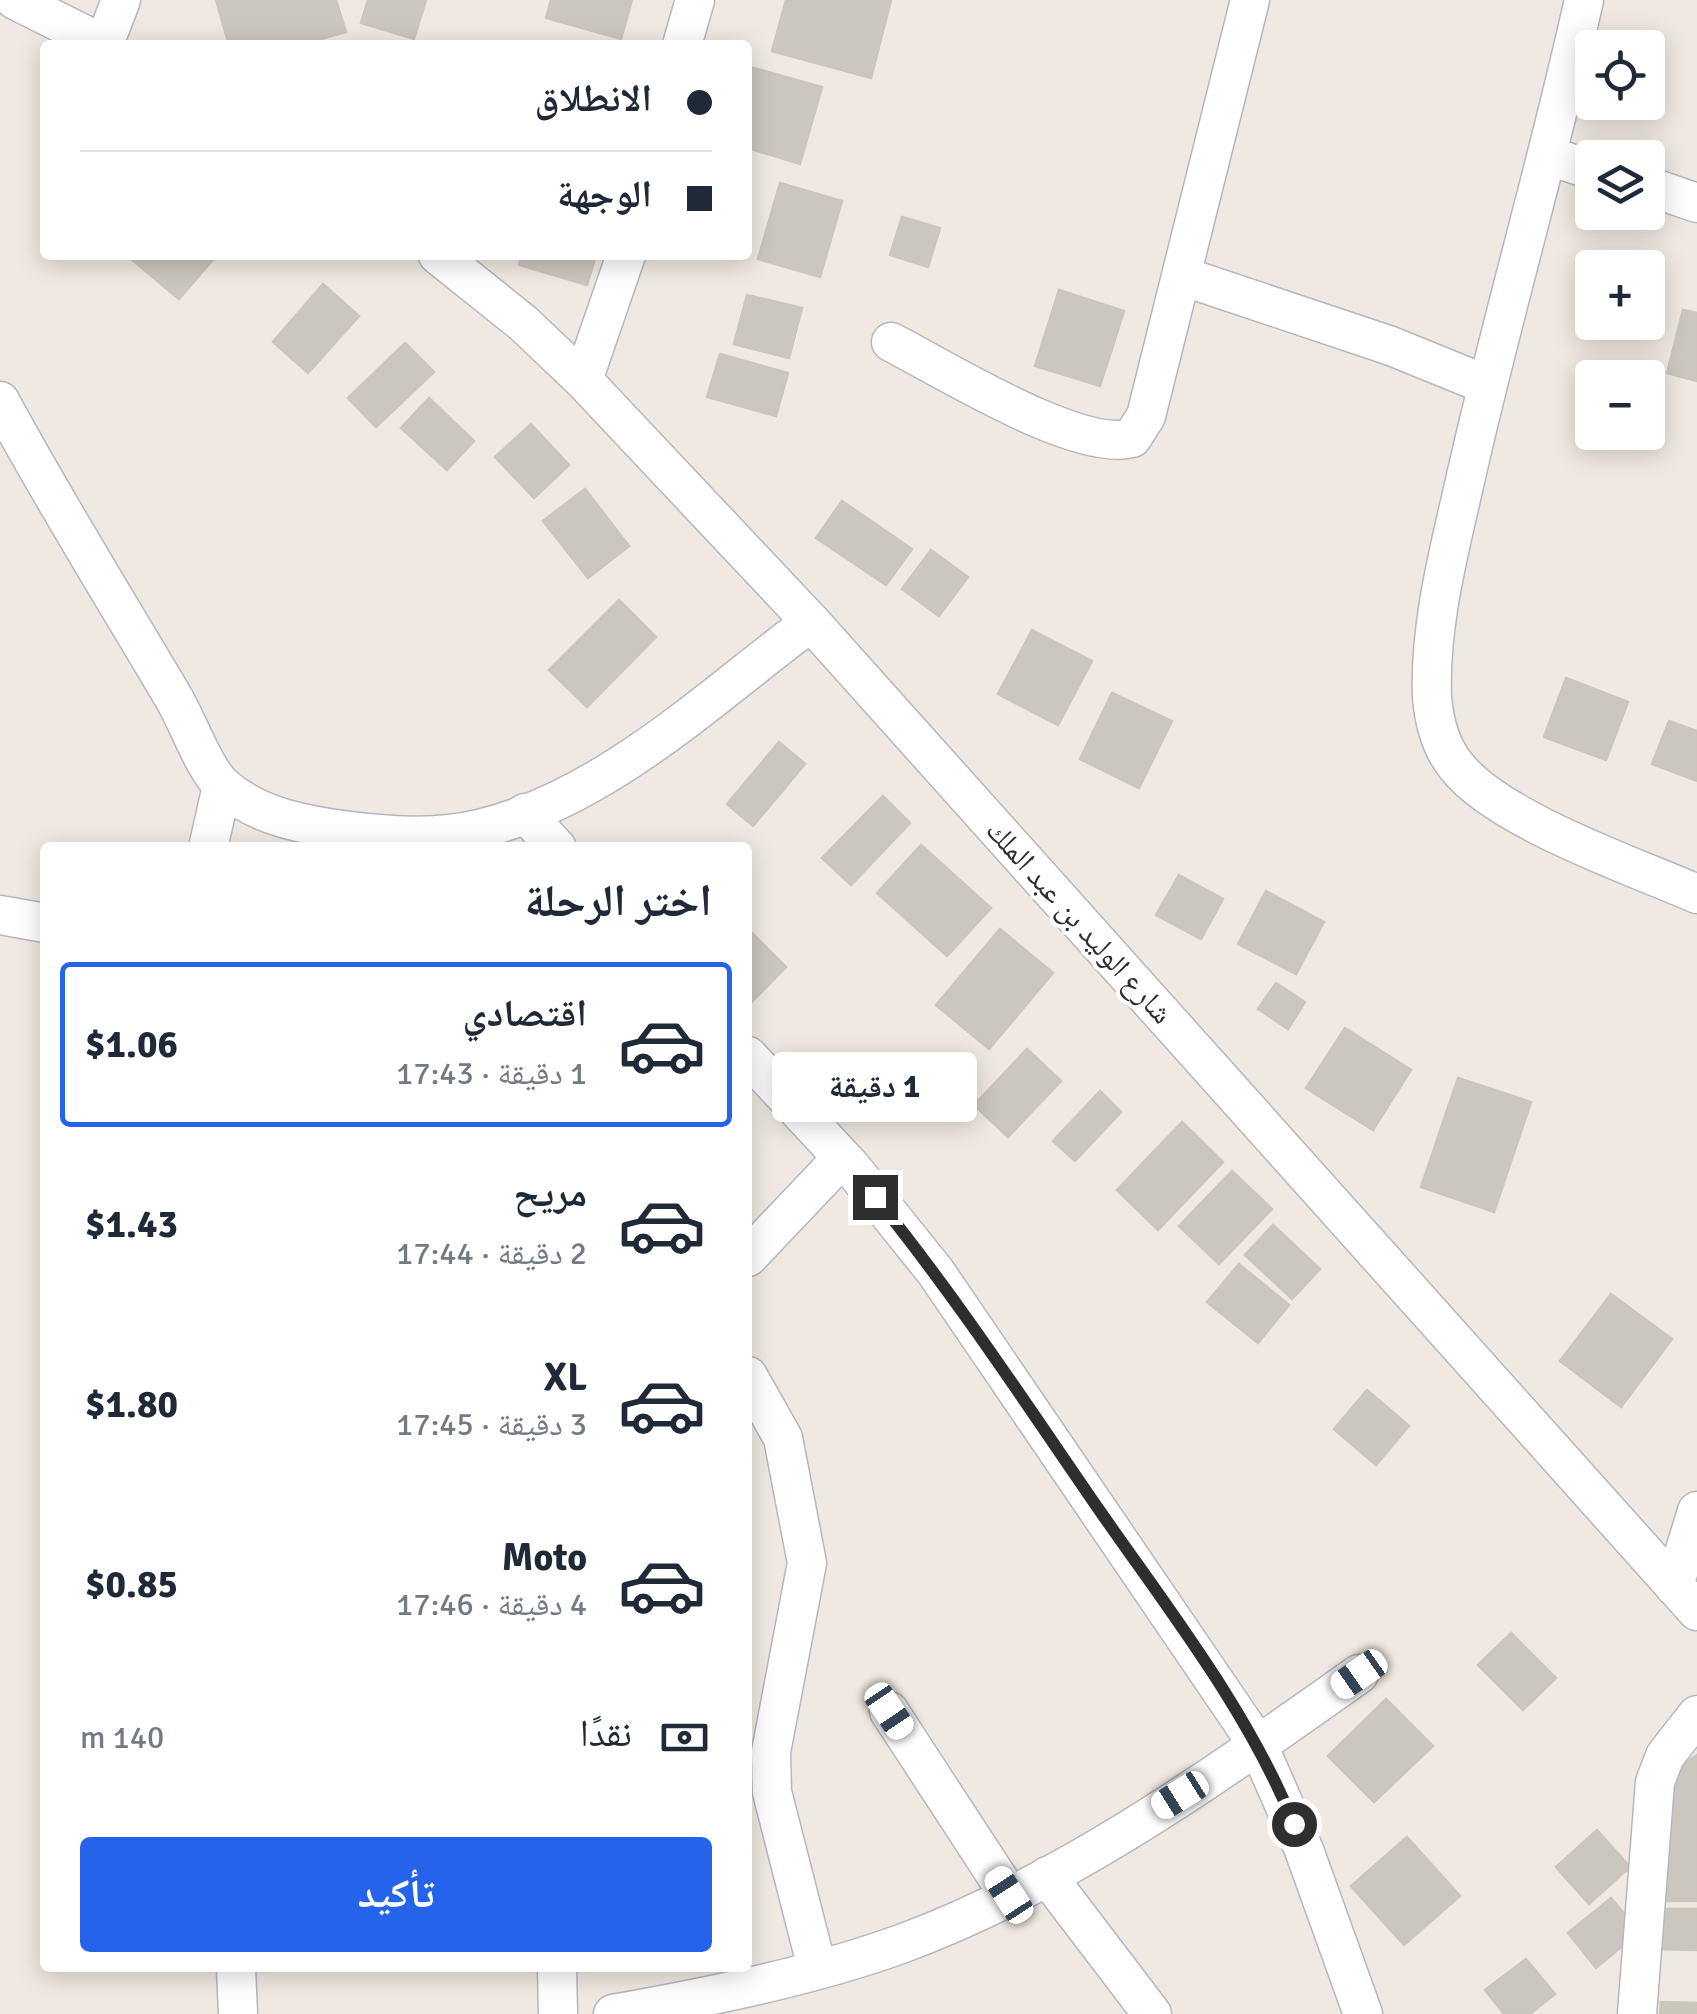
<!DOCTYPE html>
<html lang="ar">
<head>
<meta charset="utf-8">
<style>
  body { margin:0; font-family:Signika,"Noto Naskh Arabic",sans-serif; background:#f6f6f7; color:#1f2937; direction:rtl; height:100vh; display:flex; flex-direction:column; font-size:38px; white-space:nowrap }
  * { box-sizing:border-box; margin:0 }
  p { font-size:32px; color:#747a83 }
  .icon { flex:none; width:55px; height:55px; fill:none; stroke:currentColor; stroke-width:2; stroke-linecap:round; stroke-linejoin:round }
  .map { position:relative; flex:1; overflow:hidden; direction:ltr }
  .panel { position:absolute; left:40px; top:842px; width:712px; height:1130px; display:flex; flex-direction:column; background:#fff; border-radius:10px; box-shadow:0 5px 25px #0003; direction:rtl }
  .panel>* { flex:none }
  .banner { position:absolute; left:40px; top:40px; width:712px; height:220px; border-radius:10px; box-shadow:0 5px 25px #0003; direction:rtl; display:grid; align-content:center; height:220px; padding:0 40px; background:#fff }
  .buttons { position:absolute; left:1575px; top:30px; display:grid; gap:20px }
  .buttons a { display:grid; place-items:center; width:90px; height:90px; border-radius:10px; background:#fff; box-shadow:0 5px 25px #0003; font-size:50px }
  .end { position:absolute; width:45px; height:45px; margin:-22px; border:12px solid #2e2e2e; background:#fff; box-shadow:0 0 0 5px #fff }
  .from { border-radius:50% }
  .bubble { position:absolute; height:70px; border-radius:10px; background:#fff; box-shadow:0 5px 25px #0003; font-size:32px; font-weight:800; line-height:70px; text-align:center; direction:rtl }
  .car { position:absolute; width:30px; height:60px; margin:-30px -15px; border-radius:12px; box-shadow:0 0 8px 2px #0007; background:linear-gradient(#fff 24%,#345 0 40%,#fff 0 76%,#345 0 86%,#fff 0) }
  .banner b { display:flex; align-items:center; gap:35px; height:95px; font-size:38px }
  .banner b+b { border-top:2px solid #e0e1e3 }
  .banner i { width:25px; height:25px; background:#1f2937 }
  ul { padding:0; list-style:none }
  li { display:flex; align-items:center; gap:30px; height:165px; margin:0 20px 15px; padding:0 20px; border:5px solid transparent; border-radius:10px }
  li div { flex:1 }
  li b { display:block; font-size:38px }
  li em { font-style:normal; font-weight:800 }
  li.active { border-color:#2563eb }
  li>.icon { width:90px; height:90px; stroke-width:1.5 }
  h2 { padding:0 40px; font-size:45px; line-height:120px }
  .pay { display:flex; align-items:center; gap:25px; height:110px; padding:0 40px; font-size:38px }
  .pay p { margin-inline-start:auto }
  .button { display:flex; gap:20px; margin-top:auto; padding:20px 40px }
  .button a { flex:1; height:115px; border-radius:10px; background:#2563eb; color:#fff; font-size:40px; font-weight:800; line-height:115px; text-align:center }
  .map>svg:first-child { display:block }
  .building { fill:#cbc7bf; stroke:#cbc5ba; stroke-width:2.5 }
  .lines { fill:none; stroke-linecap:round; stroke-linejoin:round }
  .minor-casing { stroke:#b4b7c1; stroke-width:41 }
  .minor { stroke:#fff; stroke-width:38 }
  .route { stroke:#2e2e2e; stroke-width:12 }
  .labels { text-anchor:middle; dominant-baseline:central; stroke-width:8; stroke-linejoin:round; paint-order:stroke }
  .street-label { font-size:30px; fill:#2e2e2e; stroke:#fff }
</style>
</head>
<body>
<div class="map">
<svg width="1697" height="2014" viewBox="0 0 1697 2014">
  <rect width="100%" height="100%" fill="#efe9e1"/>
  <g class="building">
    <path d="M216,0H336L346,32L300,45H229Z"/>
    <path d="M368,0H426L414,39L361,23Z"/>
    <path d="M551,0H632L621,39L546,18Z"/>
    <path d="M786,0H891L871,78L772,51Z"/>
    <path d="M750,67L822,87L800,164L748,148Z"/>
    <path d="M780,183L842,201L820,277L758,259Z"/>
    <path d="M902,217L940,228L928,267L890,255Z"/>
    <path d="M132,255H213L215,257L179,299L130,258Z"/>
    <path d="M522,255H596L587,285L519,265Z"/>
    <path d="M323,284L359,316L308,373L273,342Z"/>
    <path d="M1059,290L1124,311L1100,386L1035,366Z"/>
    <path d="M747,295L802,308L789,358L734,344Z"/>
    <path d="M1683,310L1697,313V381L1667,373Z"/>
    <path d="M405,343L434,372L376,427L348,398Z"/>
    <path d="M720,354L788,373L776,416L707,397Z"/>
    <path d="M429,398L474,441L447,470L401,428Z"/>
    <path d="M531,424L569,465L534,498L495,457Z"/>
    <path d="M585,489L629,546L588,578L543,521Z"/>
    <path d="M842,501L912,549L886,585L816,538Z"/>
    <path d="M931,550L968,577L939,616L902,589Z"/>
    <path d="M619,600L656,637L587,707L549,670Z"/>
    <path d="M1032,630L1092,661L1058,725L998,694Z"/>
    <path d="M1566,678L1628,702L1606,760L1544,737Z"/>
    <path d="M1112,693L1172,721L1139,788L1080,759Z"/>
    <path d="M1669,721L1697,731V781L1652,764Z"/>
    <path d="M779,742L805,764L753,826L727,804Z"/>
    <path d="M883,796L910,823L851,885L822,858Z"/>
    <path d="M921,845L991,908L947,956L877,893Z"/>
    <path d="M1179,875L1223,899L1201,939L1156,915Z"/>
    <path d="M1266,891L1324,922L1296,974L1238,944Z"/>
    <path d="M1000,929L1053,973L989,1049L936,1005Z"/>
    <path d="M751,932L786,967L748,1006V935Z"/>
    <path d="M1276,983L1305,1002L1288,1029L1258,1009Z"/>
    <path d="M1345,1028L1411,1070L1373,1130L1306,1088Z"/>
    <path d="M1027,1049L1061,1081L1008,1137L974,1105Z"/>
    <path d="M1458,1078L1531,1102L1494,1212L1421,1187Z"/>
    <path d="M1100,1091L1121,1112L1075,1161L1053,1141Z"/>
    <path d="M1182,1122L1223,1162L1158,1230L1117,1190Z"/>
    <path d="M1232,1171L1272,1209L1219,1264L1179,1226Z"/>
    <path d="M1273,1225L1320,1269L1292,1299L1245,1255Z"/>
    <path d="M1239,1264L1289,1305L1258,1343L1207,1302Z"/>
    <path d="M1611,1294L1672,1339L1621,1407L1560,1361Z"/>
    <path d="M1367,1390L1409,1426L1376,1465L1334,1429Z"/>
    <path d="M1511,1633L1556,1678L1523,1710L1478,1665Z"/>
    <path d="M1386,1699L1433,1746L1374,1802L1328,1756Z"/>
    <path d="M1697,1755V1901H1665L1666,1776Z"/>
    <path d="M1597,1830L1630,1867L1589,1904L1556,1867Z"/>
    <path d="M1407,1837L1460,1896L1404,1945L1351,1886Z"/>
    <path d="M1611,1898L1639,1932L1596,1968L1568,1933Z"/>
    <path d="M1660,1909H1697V1950L1659,1949Z"/>
    <path d="M1526,1959L1555,1994L1530,2014H1504L1485,1990Z"/>
    <path d="M1661,2002L1697,2003V2014H1660Z"/>
  </g>
  <g class="lines">
    <defs>
      <g id="minor">
        <path d="M15,0L105,45"/>
        <path d="M1584,0C1549,158 1503,314 1467,472C1451,544 1429,622 1432,697C1434,721 1441,748 1457,767C1499,820 1633,866 1697,894"/>
        <path d="M104,44L121,0"/>
        <path d="M682,45L695,0"/>
        <path d="M1549,156L1592,170"/>
        <path d="M1648,186L1697,203"/>
        <path d="M438,255L523,323L583,380L811,622L1697,1611"/>
        <path d="M1182,276L1391,346L1487,385"/>
        <path d="M891,342C944,369 1078,453 1132,438L1146,416L1250,0"/>
        <path d="M583,380L626,255"/>
        <path d="M0,401C54,501 114,597 172,695C187,719 204,770 224,787C258,817 308,826 351,831C393,836 438,839 479,829C605,799 710,697 811,622"/>
        <path d="M525,813L557,848"/>
        <path d="M208,848L222,786"/>
        <path d="M0,915L45,923"/>
        <path d="M748,1056L852,1168L935,1271L1258,1745L1304,1850L1363,2014"/>
        <path d="M748,1257L842,1158"/>
        <path d="M748,1376L783,1438L807,1563L771,1752L772,1792L817,1968"/>
        <path d="M1674,1586L1697,1511"/>
        <path d="M889,1711L1009,1895"/>
        <path d="M1047,1876L1152,2014"/>
        <path d="M236,1968L238,2014"/>
        <path d="M557,1968L558,2014"/>
        <path d="M613,2014C708,1997 809,1977 901,1944C1066,1883 1216,1775 1359,1674"/>
        <path d="M1637,2014L1655,1782L1665,1756L1697,1715"/>
      </g>
    </defs>
    <use href="#minor" class="minor-casing"/>
    <use href="#minor" class="minor"/>
  </g>
  <g class="lines">
    <path class="route" d="M875,1197C957,1298 1028,1407 1102,1514C1171,1613 1248,1711 1294,1824"/>
  </g>
  <g class="labels">
    <g class="street-label">
      <text transform="translate(1079 922) rotate(48)">شارع الوليد بن عبد الملك</text>
    </g>
  </g>
</svg>
<div class="buttons">
<a><svg class="icon" aria-label="locate" viewBox="0 0 24 24"><circle cx="12" cy="12" r="6"/><path d="M12 2v4M12 18v4M2 12h4M18 12h4"/></svg></a>
<a><svg class="icon" aria-label="layers" viewBox="0 0 24 24"><path d="M12 4l9 5-9 5-9-5zM3 14l9 5 9-5"/></svg></a>
<a>+</a>
<a>−</a>
</div>
<i class="end from" style="left:1294px;top:1824px"></i>
<i class="end" style="left:875px;top:1197px"></i>
<div class="bubble" style="left:772px;top:1052px;width:205px">1 دقيقة</div>
<i class="car" style="left:1359px;top:1674px;rotate:235deg"></i>
<i class="car" style="left:889px;top:1711px;rotate:146deg"></i>
<i class="car" style="left:1180px;top:1795px;rotate:238deg"></i>
<i class="car" style="left:1009px;top:1895px;rotate:327deg"></i>
<div class="banner">
<b><i class="from"></i>الانطلاق</b>
<b><i></i>الوجهة</b>
</div>
<section class="panel">
<h2>اختر الرحلة</h2>
<ul>
<li class="active"><svg class="icon" aria-label="car" viewBox="0 0 24 24"><path d="M5 17H2v-5l4-1 3-4h7l3 4 3 1v5h-3M9 17h6M6 11h13"/><circle cx="7" cy="17" r="2"/><circle cx="17" cy="17" r="2"/></svg><div><b>اقتصادي</b><p>1 دقيقة · 17:43</p></div><em>$1.06</em></li>
<li><svg class="icon" aria-label="car" viewBox="0 0 24 24"><path d="M5 17H2v-5l4-1 3-4h7l3 4 3 1v5h-3M9 17h6M6 11h13"/><circle cx="7" cy="17" r="2"/><circle cx="17" cy="17" r="2"/></svg><div><b>مريح</b><p>2 دقيقة · 17:44</p></div><em>$1.43</em></li>
<li><svg class="icon" aria-label="car" viewBox="0 0 24 24"><path d="M5 17H2v-5l4-1 3-4h7l3 4 3 1v5h-3M9 17h6M6 11h13"/><circle cx="7" cy="17" r="2"/><circle cx="17" cy="17" r="2"/></svg><div><b>XL</b><p>3 دقيقة · 17:45</p></div><em>$1.80</em></li>
<li><svg class="icon" aria-label="car" viewBox="0 0 24 24"><path d="M5 17H2v-5l4-1 3-4h7l3 4 3 1v5h-3M9 17h6M6 11h13"/><circle cx="7" cy="17" r="2"/><circle cx="17" cy="17" r="2"/></svg><div><b>Moto</b><p>4 دقيقة · 17:46</p></div><em>$0.85</em></li>
</ul>
<div class="pay"><svg class="icon" aria-label="cash" viewBox="0 0 24 24"><path d="M3 7h18v10H3z"/><circle cx="12" cy="12" r="2"/></svg>نقدًا<p>140 m</p></div>
<div class="button"><a>تأكيد</a></div>
</section>
</div>
</body>
</html>
